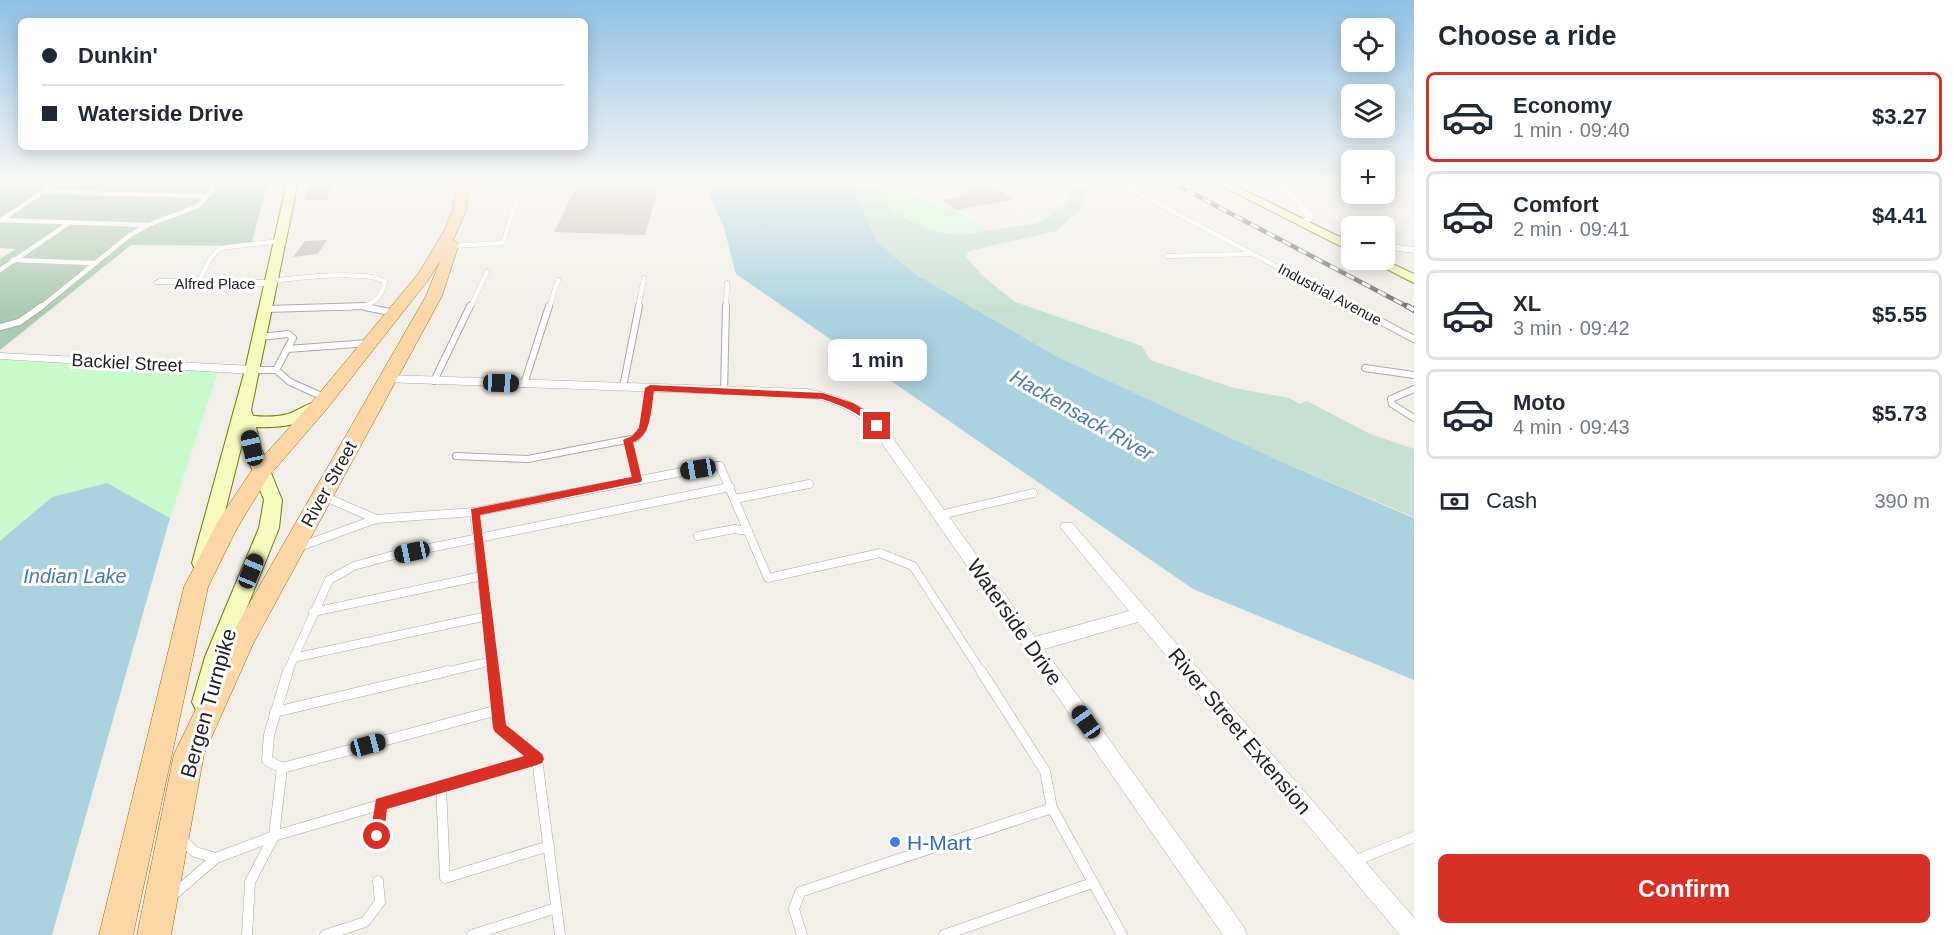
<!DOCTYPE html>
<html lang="en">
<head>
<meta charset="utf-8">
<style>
  body { margin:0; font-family:Helvetica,sans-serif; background:#f6f6f7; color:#1f2937; height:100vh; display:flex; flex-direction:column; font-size:22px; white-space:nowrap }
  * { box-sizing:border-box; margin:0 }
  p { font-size:20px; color:#747a83 }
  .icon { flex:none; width:33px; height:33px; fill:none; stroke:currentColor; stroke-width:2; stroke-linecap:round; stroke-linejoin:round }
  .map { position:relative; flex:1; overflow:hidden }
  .drawer { display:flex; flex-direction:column; background:#fff; width:540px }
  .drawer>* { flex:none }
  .hud { position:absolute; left:18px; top:18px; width:570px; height:132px; border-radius:9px; box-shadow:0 3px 15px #0003; display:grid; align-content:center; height:132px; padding:0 24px; background:#fff }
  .buttons { position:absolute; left:1341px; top:18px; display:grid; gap:12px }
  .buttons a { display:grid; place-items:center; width:54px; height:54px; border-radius:9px; background:#fff; box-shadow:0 3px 15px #0003; font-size:30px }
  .end { position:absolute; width:27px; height:27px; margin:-14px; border:8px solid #d93025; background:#fff; box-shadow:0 0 0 3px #fff }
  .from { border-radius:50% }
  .bubble { position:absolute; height:42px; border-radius:9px; background:#fff; box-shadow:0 3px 15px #0003; font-size:20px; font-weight:700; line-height:42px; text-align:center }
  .car { position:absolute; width:18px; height:36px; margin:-18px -9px; border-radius:8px; box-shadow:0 0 4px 2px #0007; background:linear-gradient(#222 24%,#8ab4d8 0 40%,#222 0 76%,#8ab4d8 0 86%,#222 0) }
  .hud b { display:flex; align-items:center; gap:21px; height:57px; font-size:22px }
  .hud b+b { border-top:2px solid #e0e1e3 }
  .hud i { width:15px; height:15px; background:#1f2937 }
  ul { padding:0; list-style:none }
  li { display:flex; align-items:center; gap:18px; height:90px; margin:0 12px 9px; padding:0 12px; border:3px solid #e0e1e3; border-radius:9px }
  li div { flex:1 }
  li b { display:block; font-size:22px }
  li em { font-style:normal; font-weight:700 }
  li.current { border-color:#d93025 }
  li>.icon { width:54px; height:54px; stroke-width:1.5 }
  h2 { padding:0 24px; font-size:27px; line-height:72px }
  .pay { display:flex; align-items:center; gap:15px; height:66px; padding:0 24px; font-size:22px }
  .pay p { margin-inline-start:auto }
  .button { display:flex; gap:12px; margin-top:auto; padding:12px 24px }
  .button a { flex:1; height:69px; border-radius:9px; background:#d93025; color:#fff; font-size:24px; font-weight:700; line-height:69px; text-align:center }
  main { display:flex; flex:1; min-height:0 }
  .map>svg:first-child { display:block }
  .wetland { fill:#c6e0d4 }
  .cemetery { fill:#aacbaf }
  .park { fill:#c8facc }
  .water { fill:#aad3df }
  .building { fill:#c7bfb8 }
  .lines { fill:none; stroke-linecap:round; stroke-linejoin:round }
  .lane-far3-casing { stroke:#a9a9a9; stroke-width:5 }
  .lane-far2-casing { stroke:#a9a9a9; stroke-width:8 }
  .lane-far1-casing { stroke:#a9a9a9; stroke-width:9 }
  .lane-casing { stroke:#a9a9a9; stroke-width:11 }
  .street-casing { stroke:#a9a9a9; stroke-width:1 }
  .secondary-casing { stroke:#707d05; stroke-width:2 }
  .primary-casing { stroke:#a06b00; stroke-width:1 }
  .lane-far3 { stroke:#fff; stroke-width:4.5 }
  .lane-far2 { stroke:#fff; stroke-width:6 }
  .lane-far1 { stroke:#fff; stroke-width:8 }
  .lane { stroke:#fff; stroke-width:10 }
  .street { fill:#fff; fill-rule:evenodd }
  .secondary { fill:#f7fabf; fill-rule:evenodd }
  .primary { fill:#fcd6a4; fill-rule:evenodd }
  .rail-far1-casing { stroke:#707070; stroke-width:4.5 }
  .rail-casing { stroke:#707070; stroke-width:6 }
  .rail-far1 { stroke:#fff; stroke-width:3; stroke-dasharray:9; stroke-linecap:butt }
  .rail { stroke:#fff; stroke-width:4; stroke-dasharray:12; stroke-linecap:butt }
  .route { fill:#d93025 }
  .shop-dot { fill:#3f7fe0; stroke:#fff; stroke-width:2 }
  .labels { text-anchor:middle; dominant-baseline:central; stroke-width:6; stroke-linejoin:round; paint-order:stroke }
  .far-street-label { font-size:15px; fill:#222; stroke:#fff }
  .street-label { font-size:18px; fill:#222; stroke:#fff }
  .water-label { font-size:20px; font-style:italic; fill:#4a7aab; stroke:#fff }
  .near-street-label { font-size:21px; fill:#222; stroke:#fff }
  .near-shop-label { font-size:21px; fill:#366cbe; stroke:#fff; text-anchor:start }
</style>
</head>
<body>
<main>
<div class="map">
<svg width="1414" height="935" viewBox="0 0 1414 935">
  <rect width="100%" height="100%" fill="#f2efe9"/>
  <path class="wetland" d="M851,182H875L883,188L879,203L927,228L949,234H968L1038,223L1067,203L1072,190L1079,184L1086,189L1084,206L1056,231L969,251L966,257L984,277L1015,302L1142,346L1150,360L1234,388L1289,398L1300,404L1307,401L1370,434L1414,449V517L1284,463L1056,356L915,274L877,242Z"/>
  <path class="cemetery" d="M0,182H268L251,246L131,245L0,350V259L16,249L0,248Z"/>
  <g class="park">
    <path d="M901,186L932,204L961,214L988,231C946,238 914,227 879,203L883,188Z"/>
    <path d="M3,360L218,372L170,518L107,483L52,497L0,541V362Z"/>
  </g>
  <g class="water">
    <path d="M703,182H851L877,242L915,274L1056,356L1284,463L1414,518V680L1193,589L736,274L724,228Z"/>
    <path d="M107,483L170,518L52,935H0V541L52,497Z"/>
  </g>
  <g class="building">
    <path d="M953,182H987L1014,200L956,210L942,200L971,194Z"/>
    <path d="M333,184L327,200H305L310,186Z"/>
    <path d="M577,185L659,187L645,235L554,232Z"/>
    <path d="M327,240L318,254L293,257L305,241Z"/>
  </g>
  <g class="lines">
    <defs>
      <g id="lane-far3">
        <path d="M1117,182L1355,308"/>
        <path d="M42,192L208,196"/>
        <path d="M0,220L147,225"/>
        <path d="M1,220L58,182"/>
        <path d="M452,246L503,243L522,182"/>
        <path d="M1167,256L1251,254"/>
        <path d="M13,260L94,263"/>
        <path d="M0,270L69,223"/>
        <path d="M272,281C294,278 369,269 385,282C379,312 352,307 328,308"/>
        <path d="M198,283L210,259L220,248L280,241"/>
        <path d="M365,307L369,308"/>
        <path d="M40,308L130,235L148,225L198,206L211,192L212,182"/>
        <path d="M470,308L487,272"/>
        <path d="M549,308L558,280"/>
        <path d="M638,308L644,278"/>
        <path d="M726,308L727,283"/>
      </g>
      <g id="lane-far2">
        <path d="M1352,306L1414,339"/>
        <path d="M365,307L395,313"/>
        <path d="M266,309L367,306"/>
        <path d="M0,327L19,322L42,306"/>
        <path d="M287,349L369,343"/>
        <path d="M1365,368L1414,375"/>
        <path d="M253,370H276L293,338L288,334L260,337"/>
        <path d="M276,370L290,382L326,398"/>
        <path d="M434,381L470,306"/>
        <path d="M524,384L549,306"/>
        <path d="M623,387L639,306"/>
        <path d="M1414,389L1391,399L1392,404L1414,418"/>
        <path d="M724,391L726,306"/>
        <path d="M628,440L634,468"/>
        <path d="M456,456L528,459L636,438L643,429L650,388"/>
        <path d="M705,468L719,465L720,468"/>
      </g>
      <g id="lane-far1">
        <path d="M634,466L637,480"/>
        <path d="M720,466L768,578L880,553L913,566L982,673"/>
        <path d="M323,496L376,519"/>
        <path d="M735,499L809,484"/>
        <path d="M474,512L493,673"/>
        <path d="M940,515L1033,493"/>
        <path d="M698,536L734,529L748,531"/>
        <path d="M299,547L376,519L474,512L713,466"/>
        <path d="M313,612L482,576"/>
        <path d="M293,658L487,616"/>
        <path d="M287,673L329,580L354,566L390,556L730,487"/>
        <path d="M442,673L492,661"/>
      </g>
      <g id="lane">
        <path d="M493,671L500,728L537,759L560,935"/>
        <path d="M981,671L1045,771L1052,808L1122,935"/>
        <path d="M275,712L448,671"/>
        <path d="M282,768L498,710"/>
        <path d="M441,786L445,878L549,846"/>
        <path d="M377,836L381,804"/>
        <path d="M182,840L195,852L216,858"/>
        <path d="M1354,861L1414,837"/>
        <path d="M173,895L216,858L274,836L537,759"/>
        <path d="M247,935L250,882L274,836L282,768L267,760L269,735L288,671"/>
        <path d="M325,935L365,922L380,902L378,881"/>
        <path d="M472,935L556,908"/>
        <path d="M802,935L794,909L800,892L1052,808"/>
        <path d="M944,935L1092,883"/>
      </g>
      <g id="street">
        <path d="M1275,182H1284L1314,215V219L1305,225H1299V221L1306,217Z"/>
        <path d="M1384,243L1414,247V253L1384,249Z"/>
        <path d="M159,279L271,280L276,283L271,286L155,284L154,282Z"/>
        <path d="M0,353L253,366L259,370L253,374L0,359Z"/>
        <path d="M387,375L806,389C835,394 860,403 882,423L1035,637L1129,611L1060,527L1062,523H1072L1414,918V935H1400L1138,622L1044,649L1244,927L1247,935H1223L872,429C853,410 832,401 806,397L383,382L381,379Z"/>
      </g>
      <g id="secondary">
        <path d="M287,182H298L251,410L253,416C265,417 277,417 288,414C300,410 312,399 325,402L327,406C314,425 277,428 256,427L261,448L282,500L279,528L227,657L212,710L204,713L196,710L192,702L205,657L259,528L264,500L242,444L212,563L209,569L202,571L195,569L192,563L245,370Z"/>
        <path d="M1214,182H1228L1352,243V252Z"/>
        <path d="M1369,260H1384L1414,274V283Z"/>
      </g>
      <path id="primary" d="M458,182H470L466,211L453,240L459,244L442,296L253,644L204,754L171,935H137L174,754L179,744L233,632L426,296L440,261L429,279L326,410L268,477L236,530L208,587L133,935H99L184,587L218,521L254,467L312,402L418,274L444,231L452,211Z"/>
    </defs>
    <use href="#lane-far3" class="lane-far3-casing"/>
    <use href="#lane-far2" class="lane-far2-casing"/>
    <use href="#lane-far1" class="lane-far1-casing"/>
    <use href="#lane" class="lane-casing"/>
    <use href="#street" class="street-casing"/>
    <use href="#secondary" class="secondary-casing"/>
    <use href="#primary" class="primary-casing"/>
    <use href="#lane-far3" class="lane-far3"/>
    <use href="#lane-far2" class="lane-far2"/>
    <use href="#lane-far1" class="lane-far1"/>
    <use href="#lane" class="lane"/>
    <use href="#street" class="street"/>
    <use href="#secondary" class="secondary"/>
    <use href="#primary" class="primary"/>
    <defs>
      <path id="rail-far1" d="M1171,182L1410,308"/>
      <path id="rail" d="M1407,306L1414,310"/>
    </defs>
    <use href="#rail-far1" class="rail-far1-casing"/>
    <use href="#rail" class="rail-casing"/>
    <use href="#rail-far1" class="rail-far1"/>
    <use href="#rail" class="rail"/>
  </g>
  <linearGradient id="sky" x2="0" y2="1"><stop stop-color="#8fc0e4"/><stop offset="0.58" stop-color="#f9f8f5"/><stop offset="1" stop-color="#f9f8f5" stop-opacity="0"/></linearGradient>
  <rect width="1414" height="313" fill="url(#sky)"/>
  <path class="route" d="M650,385L823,393L853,403L871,414L882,426L874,428C859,412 843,406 822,399L654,391C651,408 652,436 633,442L642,480L641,482L480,515L506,725L542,754L544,759L542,763L537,765L387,809L383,841L377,843L372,841L370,836L376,799L524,756L495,732L493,728L471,509L632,477L623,440L632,436L639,428L645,388Z"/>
  <circle class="shop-dot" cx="895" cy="842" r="6"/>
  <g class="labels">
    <g class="far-street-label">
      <text x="215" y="283">Alfred Place</text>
      <text transform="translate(1330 294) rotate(28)">Industrial Avenue</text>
    </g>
    <g class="street-label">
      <text transform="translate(127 363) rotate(3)">Backiel Street</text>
      <text transform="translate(329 484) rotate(-61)">River Street</text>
    </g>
    <g class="water-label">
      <text transform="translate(1082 415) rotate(30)">Hackensack River</text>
      <text x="75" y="576">Indian Lake</text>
    </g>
    <g class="near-street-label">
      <text transform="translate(1015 622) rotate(55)">Waterside Drive</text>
      <text transform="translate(208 703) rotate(-74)">Bergen Turnpike</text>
      <text transform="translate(1240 731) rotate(50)">River Street Extension</text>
    </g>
    <g class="near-shop-label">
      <text x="907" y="842">H-Mart</text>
    </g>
  </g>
</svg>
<div class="buttons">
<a><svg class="icon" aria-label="locate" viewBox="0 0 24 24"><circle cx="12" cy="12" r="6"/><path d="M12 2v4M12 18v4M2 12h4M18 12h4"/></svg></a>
<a><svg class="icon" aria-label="layers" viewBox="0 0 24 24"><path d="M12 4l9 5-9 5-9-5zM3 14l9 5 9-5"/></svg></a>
<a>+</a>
<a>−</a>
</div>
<i class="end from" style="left:377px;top:836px"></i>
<i class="end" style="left:877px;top:426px"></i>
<div class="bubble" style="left:828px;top:339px;width:99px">1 min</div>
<i class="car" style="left:501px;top:383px;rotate:92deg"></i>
<i class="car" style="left:252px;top:448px;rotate:347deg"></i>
<i class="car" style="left:698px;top:469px;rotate:260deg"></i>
<i class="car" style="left:412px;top:552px;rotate:258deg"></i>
<i class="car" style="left:251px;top:571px;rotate:22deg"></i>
<i class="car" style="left:1086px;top:722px;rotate:325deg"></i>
<i class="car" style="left:368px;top:745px;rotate:75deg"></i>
<div class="hud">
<b><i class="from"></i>Dunkin'</b>
<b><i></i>Waterside Drive</b>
</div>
</div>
<section class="drawer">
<h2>Choose a ride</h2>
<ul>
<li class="current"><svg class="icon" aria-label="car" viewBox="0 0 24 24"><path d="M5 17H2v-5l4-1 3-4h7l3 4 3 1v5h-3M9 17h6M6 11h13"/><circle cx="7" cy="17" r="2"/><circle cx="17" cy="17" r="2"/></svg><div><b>Economy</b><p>1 min · 09:40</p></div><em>$3.27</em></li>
<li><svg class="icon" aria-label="car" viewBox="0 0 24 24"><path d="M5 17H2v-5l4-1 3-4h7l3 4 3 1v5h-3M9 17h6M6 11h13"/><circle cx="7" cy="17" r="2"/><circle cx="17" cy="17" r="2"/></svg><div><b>Comfort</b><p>2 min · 09:41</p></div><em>$4.41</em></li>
<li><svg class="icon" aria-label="car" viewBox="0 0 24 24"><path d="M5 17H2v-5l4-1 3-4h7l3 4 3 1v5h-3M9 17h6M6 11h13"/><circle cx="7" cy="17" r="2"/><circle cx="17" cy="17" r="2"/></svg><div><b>XL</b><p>3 min · 09:42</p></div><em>$5.55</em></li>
<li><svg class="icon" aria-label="car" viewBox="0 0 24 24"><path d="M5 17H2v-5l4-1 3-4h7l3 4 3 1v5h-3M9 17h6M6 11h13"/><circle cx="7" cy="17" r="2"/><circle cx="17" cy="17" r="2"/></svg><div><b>Moto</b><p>4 min · 09:43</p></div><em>$5.73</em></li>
</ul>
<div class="pay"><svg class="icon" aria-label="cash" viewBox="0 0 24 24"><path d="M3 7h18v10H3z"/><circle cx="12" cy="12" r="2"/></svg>Cash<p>390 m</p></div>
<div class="button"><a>Confirm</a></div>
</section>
</main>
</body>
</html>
